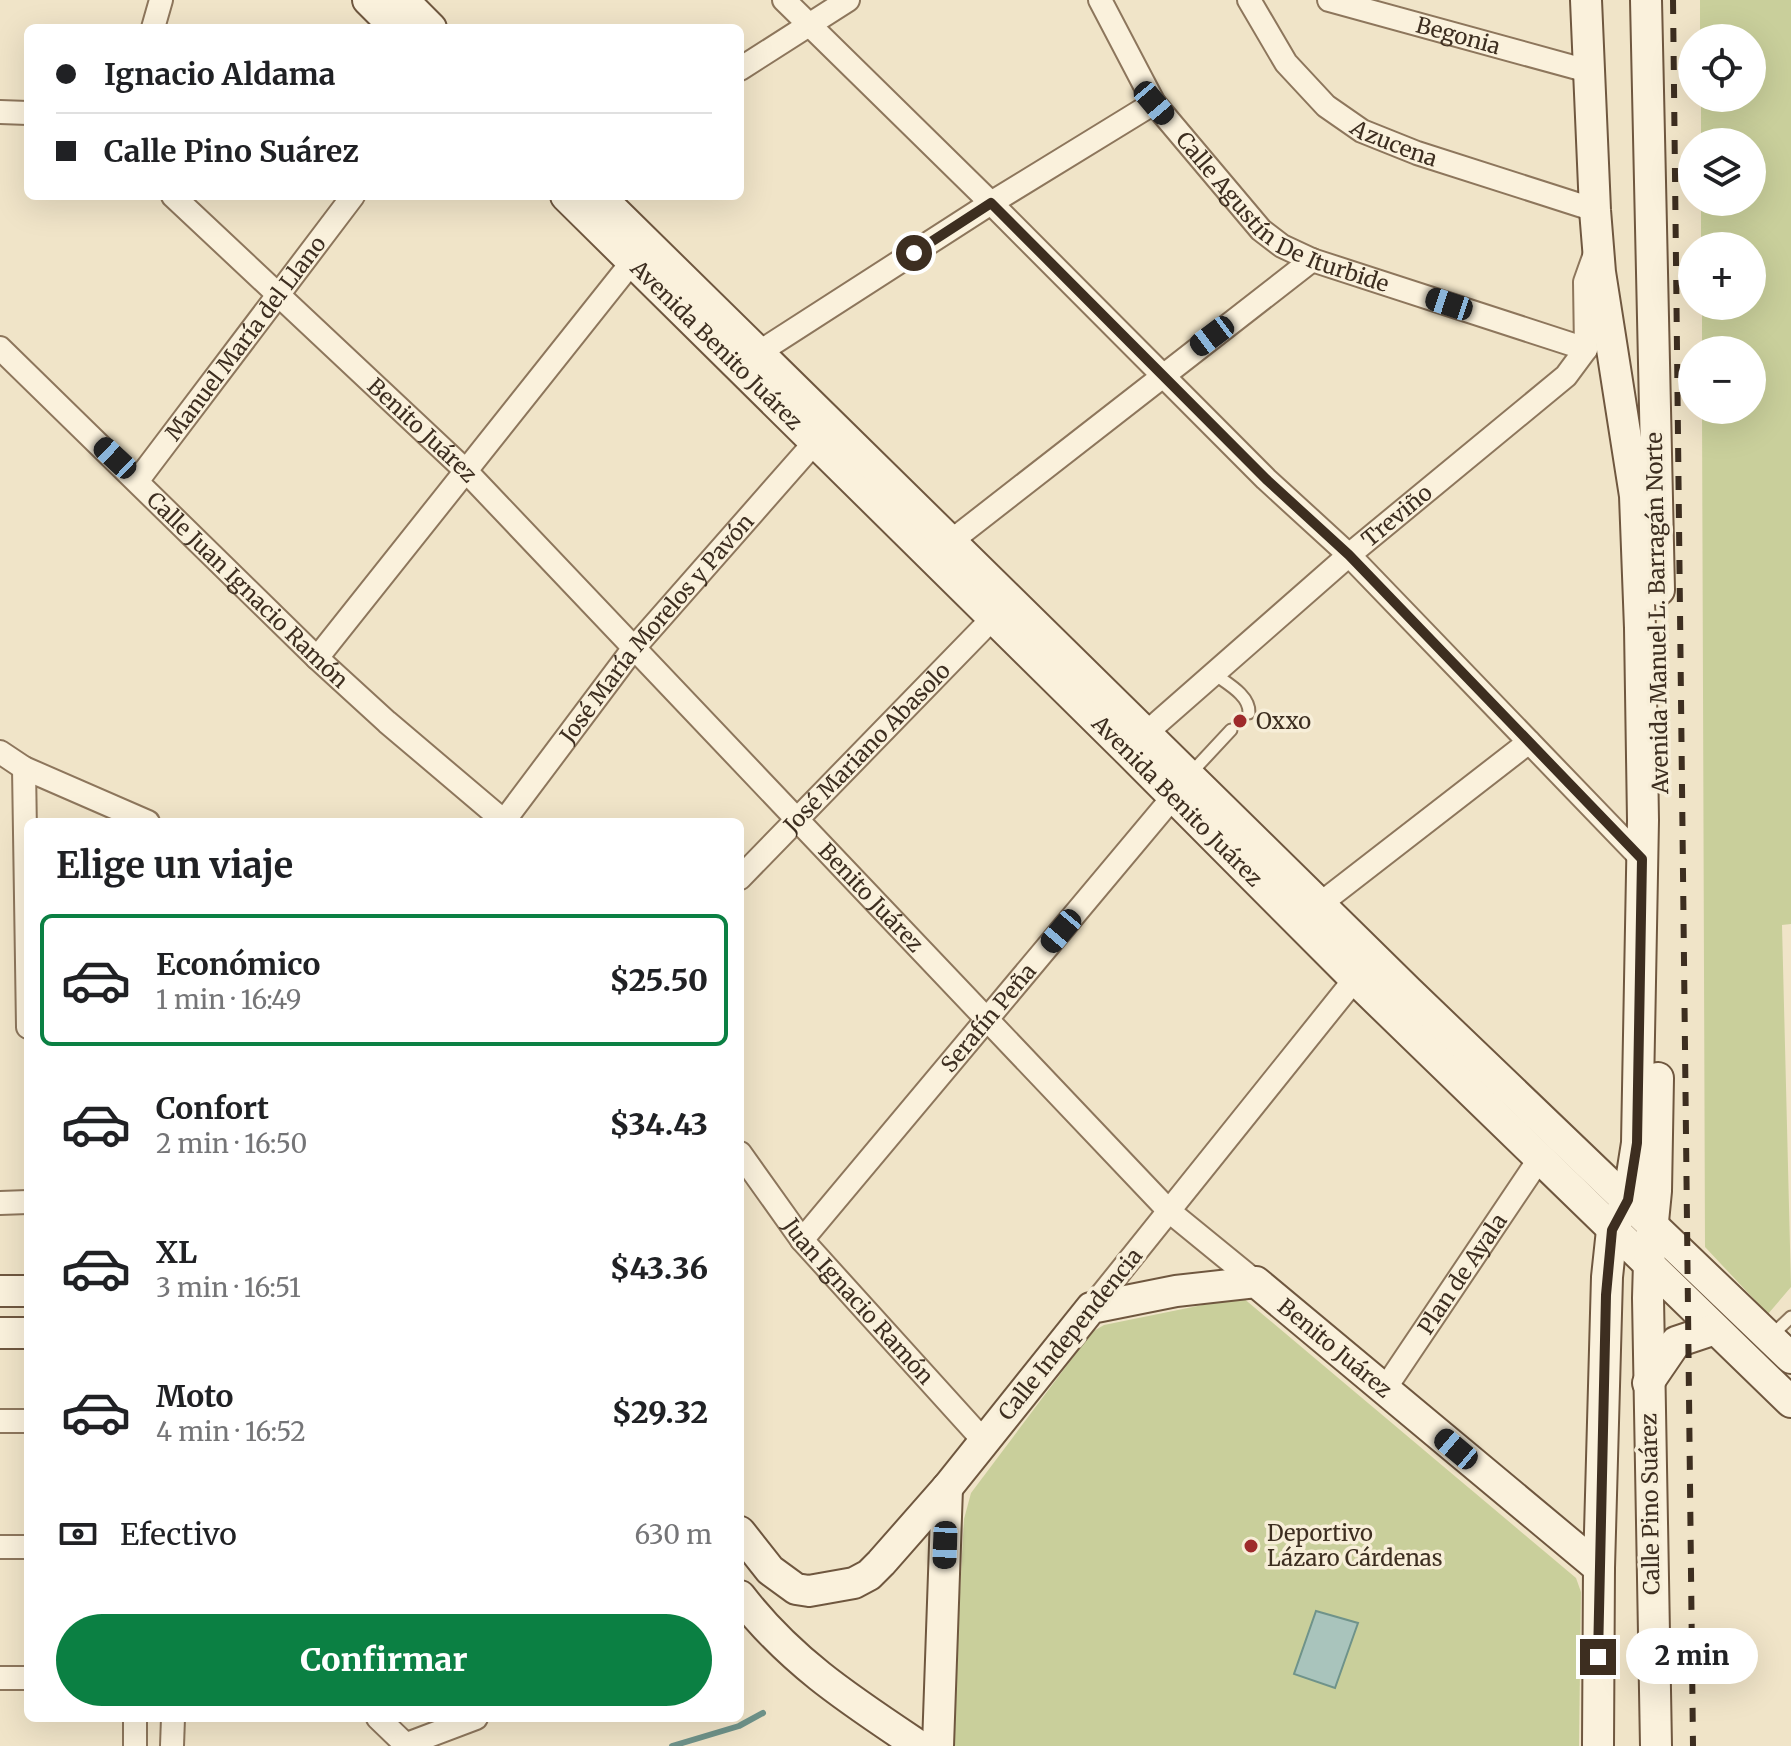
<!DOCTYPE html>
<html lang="es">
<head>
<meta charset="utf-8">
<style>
  body { margin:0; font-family:Merriweather,serif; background:#f2f2f2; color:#202124; height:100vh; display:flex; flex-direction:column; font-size:30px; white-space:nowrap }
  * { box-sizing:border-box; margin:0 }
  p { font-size:26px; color:#757577 }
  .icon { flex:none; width:44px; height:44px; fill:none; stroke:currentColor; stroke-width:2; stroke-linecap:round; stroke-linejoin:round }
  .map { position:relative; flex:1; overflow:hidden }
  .side { position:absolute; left:24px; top:818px; width:720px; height:904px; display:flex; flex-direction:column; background:#fff; border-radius:12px; box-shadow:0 8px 32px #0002 }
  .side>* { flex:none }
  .hud { position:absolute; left:24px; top:24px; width:720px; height:176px; border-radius:12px; box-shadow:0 8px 32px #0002; display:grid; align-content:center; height:176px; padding:0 32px; background:#fff }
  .controls { position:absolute; left:1678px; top:24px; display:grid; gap:16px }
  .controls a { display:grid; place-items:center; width:88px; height:88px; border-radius:50%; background:#fff; box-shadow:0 8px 32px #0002; font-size:40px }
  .end { position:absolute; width:36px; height:36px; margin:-18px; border:10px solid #3d2e20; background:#fff; box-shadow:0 0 0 4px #fff }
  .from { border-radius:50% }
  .bubble { position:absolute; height:56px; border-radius:28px; background:#fff; box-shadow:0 8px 32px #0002; font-size:26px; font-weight:800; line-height:56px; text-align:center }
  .car { position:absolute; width:24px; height:48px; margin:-24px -12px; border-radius:10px; box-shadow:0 0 6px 2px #0007; background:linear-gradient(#222 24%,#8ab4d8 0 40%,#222 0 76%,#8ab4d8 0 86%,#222 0) }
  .hud b { display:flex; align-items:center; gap:28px; height:76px; font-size:30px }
  .hud b+b { border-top:2px solid #e0e0e0 }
  .hud i { width:20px; height:20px; background:#202124 }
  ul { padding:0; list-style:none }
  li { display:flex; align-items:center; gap:24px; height:132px; margin:0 16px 12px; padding:0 16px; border:4px solid transparent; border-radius:12px }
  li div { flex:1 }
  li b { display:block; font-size:30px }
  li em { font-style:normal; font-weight:800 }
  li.active { border-color:#0b8043 }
  li>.icon { width:72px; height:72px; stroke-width:1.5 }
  h2 { padding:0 32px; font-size:36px; line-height:96px }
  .pay { display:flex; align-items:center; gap:20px; height:88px; padding:0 32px; font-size:30px }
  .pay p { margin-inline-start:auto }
  .cta { display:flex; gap:16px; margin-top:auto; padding:16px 32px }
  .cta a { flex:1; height:92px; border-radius:48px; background:#0b8043; color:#fff; font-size:32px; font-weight:800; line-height:92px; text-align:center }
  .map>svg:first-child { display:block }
  .green { fill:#c9cf9b }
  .water { fill:#a9c4bc; stroke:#6f938a; stroke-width:2 }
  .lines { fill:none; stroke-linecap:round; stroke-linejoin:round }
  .stream { stroke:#6f938a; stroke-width:6 }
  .lane-casing { stroke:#8d765c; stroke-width:15 }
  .street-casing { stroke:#8d765c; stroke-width:26 }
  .secondary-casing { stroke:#6f573f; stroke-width:34 }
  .lane { stroke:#faf1dc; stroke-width:11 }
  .street { stroke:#faf1dc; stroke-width:22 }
  .secondary { stroke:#faf1dc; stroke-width:30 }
  .rail { stroke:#3d2e20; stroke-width:6; stroke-dasharray:14 14; stroke-linecap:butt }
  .route { stroke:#3d2e20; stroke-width:10 }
  .poi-dot { fill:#9e2a2b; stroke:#f7eed8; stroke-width:3 }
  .labels { text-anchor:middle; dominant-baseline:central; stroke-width:7; stroke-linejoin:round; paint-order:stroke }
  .street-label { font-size:22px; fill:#3d2e20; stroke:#f7eed8 }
  .poi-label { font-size:22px; fill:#3d2e20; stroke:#f7eed8; text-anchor:start }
</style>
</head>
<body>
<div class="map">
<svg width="1791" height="1746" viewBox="0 0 1791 1746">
  <rect width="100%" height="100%" fill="#f0e4c8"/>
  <g class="green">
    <path d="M1700,0H1791V924L1782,925L1791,1287L1768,1314L1705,1247L1702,410H1752V350H1702V306H1752V246H1701V202H1752V142H1701V98H1752V38H1700Z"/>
    <path d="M1242,1297L1576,1578L1581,1592L1579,1746H954L952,1739L964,1519L971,1493L1092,1332L1104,1325Z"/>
  </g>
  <path class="water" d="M1316,1611L1358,1623L1335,1688L1294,1674Z"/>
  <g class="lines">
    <path class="stream" d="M672,1746L739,1726L763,1713"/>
    <defs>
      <g id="lane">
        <path d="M1213,673C1226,683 1250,695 1249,713"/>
        <path d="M1190,774L1231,730"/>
        <path d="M1771,1336L1791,1317"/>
      </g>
      <g id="street">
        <path d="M784,0L991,203L1266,479L1349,555L1642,859"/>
        <path id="s1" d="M1100,0L1154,103L1261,230L1282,246L1312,260L1586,349"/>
        <path id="s2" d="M1249,0L1286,63L1326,106L1362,131L1417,153L1595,210"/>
        <path id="s3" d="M1329,0L1588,71"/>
        <path d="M153,28L161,0"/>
        <path d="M740,69L848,0"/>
        <path d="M0,112L28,113"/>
        <path id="s4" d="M173,196L465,470L1169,1211L1256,1282"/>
        <path id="s5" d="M0,348L317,658L387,722L505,822"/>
        <path d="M758,353L991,203L1154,103"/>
        <path id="s6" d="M138,480L353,196"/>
        <path d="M950,542L1312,260"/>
        <path d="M317,658L632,262"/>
        <path id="s7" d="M1137,741L1349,555L1566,376L1586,349L1585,282L1596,251"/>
        <path d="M0,752L24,768L148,822"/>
        <path d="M24,768L28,1027"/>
        <path id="s8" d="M504,821L633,649L815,442"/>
        <path id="s9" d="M740,878L993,618"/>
        <path d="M1320,904L1529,742"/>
        <path id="s10" d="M740,1153L802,1240L984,1441"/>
        <path d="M0,1203L28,1202"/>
        <path id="s11" d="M802,1240L1173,797"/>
        <path d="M1091,1308L1355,979"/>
        <path id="s12" d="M1384,1390L1540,1158"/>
        <path d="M0,1421H28"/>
        <path d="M0,1547H28"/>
        <path d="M0,1678H28"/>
        <path d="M378,1718L405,1744"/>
        <path d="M135,1746V1718"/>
        <path d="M172,1746L173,1718"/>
        <path d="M402,1746L476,1718"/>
      </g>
      <g id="secondary">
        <path d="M368,0L396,28"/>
        <path d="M403,0L431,28"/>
        <path d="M1586,0L1595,210L1600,272L1635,496L1640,628L1643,820L1637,1143L1628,1200L1612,1230L1607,1277L1599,1568L1598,1746"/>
        <path d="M1646,0L1659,590"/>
        <path id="s13" d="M566,196L1127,750L1355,979L1791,1402"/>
        <path d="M599,196L1408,991L1791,1358"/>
        <path d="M0,1291H28"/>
        <path d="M0,1333H28"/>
        <path d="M1648,1383L1676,1342L1715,1329"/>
        <path id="s14" d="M740,1532L770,1570L796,1589L809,1591L854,1583L869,1575L881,1563L947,1488L1091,1308L1176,1291L1256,1282L1599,1568"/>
        <path d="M740,1596C791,1662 850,1700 919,1746"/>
        <path d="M938,1746L947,1488"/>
        <path d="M1656,1746L1648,1298L1649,1262L1656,1191L1658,1078"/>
      </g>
    </defs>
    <use href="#lane" class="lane-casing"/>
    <use href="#street" class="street-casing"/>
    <use href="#secondary" class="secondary-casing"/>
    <use href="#lane" class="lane"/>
    <use href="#street" class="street"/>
    <use href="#secondary" class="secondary"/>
    <path class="rail" d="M1673,0L1693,1746"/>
  </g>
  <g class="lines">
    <path class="route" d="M914,253L991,203L1266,479L1349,555L1642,859L1637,1143L1628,1200L1612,1230L1606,1295L1598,1657"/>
  </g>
  <g class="poi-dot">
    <circle cx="1240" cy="721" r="8"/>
    <circle cx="1251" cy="1546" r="8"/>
  </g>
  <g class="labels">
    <g class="street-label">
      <text stroke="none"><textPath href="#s3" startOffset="134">Begonia</textPath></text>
      <text stroke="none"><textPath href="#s2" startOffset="210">Azucena</textPath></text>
      <text stroke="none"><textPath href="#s1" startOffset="290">Calle Agustín De Iturbide</textPath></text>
      <text stroke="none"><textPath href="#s6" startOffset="178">Manuel María del Llano</textPath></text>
      <text stroke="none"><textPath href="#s13" startOffset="212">Avenida Benito Juárez</textPath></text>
      <text stroke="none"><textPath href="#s4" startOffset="342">Benito Juárez</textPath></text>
      <text stroke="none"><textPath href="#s7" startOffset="344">Treviño</textPath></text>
      <text stroke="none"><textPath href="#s5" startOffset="346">Calle Juan Ignacio Ramón</textPath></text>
      <text transform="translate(1657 613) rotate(-91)">Avenida Manuel L. Barragán Norte</text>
      <text stroke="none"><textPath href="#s8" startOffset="246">José María Morelos y Pavón</textPath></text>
      <text stroke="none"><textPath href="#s9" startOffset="182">José Mariano Abasolo</textPath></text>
      <text stroke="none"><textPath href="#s13" startOffset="860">Avenida Benito Juárez</textPath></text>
      <text stroke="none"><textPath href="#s4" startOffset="990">Benito Juárez</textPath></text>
      <text stroke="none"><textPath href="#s11" startOffset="290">Serafín Peña</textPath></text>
      <text stroke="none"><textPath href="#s12" startOffset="140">Plan de Ayala</textPath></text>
      <text stroke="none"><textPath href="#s10" startOffset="190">Juan Ignacio Ramón</textPath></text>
      <text transform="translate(1070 1334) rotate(-51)">Calle Independencia</text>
      <text stroke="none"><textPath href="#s14" startOffset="774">Benito Juárez</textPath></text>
      <text transform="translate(1650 1504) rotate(-91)">Calle Pino Suárez</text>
    </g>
    <g class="poi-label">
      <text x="1256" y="721">Oxxo</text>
      <text x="1267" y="1533">Deportivo<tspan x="1267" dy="25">Lázaro Cárdenas</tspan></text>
    </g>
  </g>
</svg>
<div class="controls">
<a><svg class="icon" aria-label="locate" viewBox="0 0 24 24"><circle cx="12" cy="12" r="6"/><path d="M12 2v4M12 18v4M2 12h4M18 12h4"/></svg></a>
<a><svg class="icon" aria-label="layers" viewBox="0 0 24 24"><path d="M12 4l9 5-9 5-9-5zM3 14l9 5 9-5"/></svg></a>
<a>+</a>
<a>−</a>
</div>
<i class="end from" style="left:914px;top:253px"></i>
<i class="end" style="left:1598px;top:1657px"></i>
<div class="bubble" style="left:1626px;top:1628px;width:132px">2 min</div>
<i class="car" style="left:1154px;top:103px;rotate:140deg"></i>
<i class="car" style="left:1449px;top:304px;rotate:288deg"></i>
<i class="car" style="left:1212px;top:336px;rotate:233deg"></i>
<i class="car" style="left:115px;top:458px;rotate:313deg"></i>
<i class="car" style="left:1061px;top:931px;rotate:220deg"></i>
<i class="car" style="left:1456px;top:1449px;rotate:310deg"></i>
<i class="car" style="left:945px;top:1545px;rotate:182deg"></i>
<div class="hud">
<b><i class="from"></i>Ignacio Aldama</b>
<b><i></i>Calle Pino Suárez</b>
</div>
<section class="side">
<h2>Elige un viaje</h2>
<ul>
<li class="active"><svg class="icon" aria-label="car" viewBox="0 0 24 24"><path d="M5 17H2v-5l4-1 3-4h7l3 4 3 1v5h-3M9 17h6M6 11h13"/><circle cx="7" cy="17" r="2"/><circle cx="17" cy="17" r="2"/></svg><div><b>Económico</b><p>1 min · 16:49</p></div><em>$25.50</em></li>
<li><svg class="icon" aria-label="car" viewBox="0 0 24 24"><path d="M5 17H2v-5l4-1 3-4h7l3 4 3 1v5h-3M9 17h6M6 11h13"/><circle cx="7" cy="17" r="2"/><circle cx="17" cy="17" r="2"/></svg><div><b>Confort</b><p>2 min · 16:50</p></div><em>$34.43</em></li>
<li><svg class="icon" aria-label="car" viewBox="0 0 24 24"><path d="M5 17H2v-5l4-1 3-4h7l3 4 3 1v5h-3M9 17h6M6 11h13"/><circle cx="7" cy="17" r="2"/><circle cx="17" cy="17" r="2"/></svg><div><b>XL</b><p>3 min · 16:51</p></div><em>$43.36</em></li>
<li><svg class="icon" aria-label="car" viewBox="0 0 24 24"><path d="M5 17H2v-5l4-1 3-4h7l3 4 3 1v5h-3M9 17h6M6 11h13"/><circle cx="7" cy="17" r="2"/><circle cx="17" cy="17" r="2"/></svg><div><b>Moto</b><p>4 min · 16:52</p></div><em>$29.32</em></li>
</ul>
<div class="pay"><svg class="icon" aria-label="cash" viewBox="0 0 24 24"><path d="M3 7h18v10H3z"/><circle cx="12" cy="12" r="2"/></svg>Efectivo<p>630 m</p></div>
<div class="cta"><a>Confirmar</a></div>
</section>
</div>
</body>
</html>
